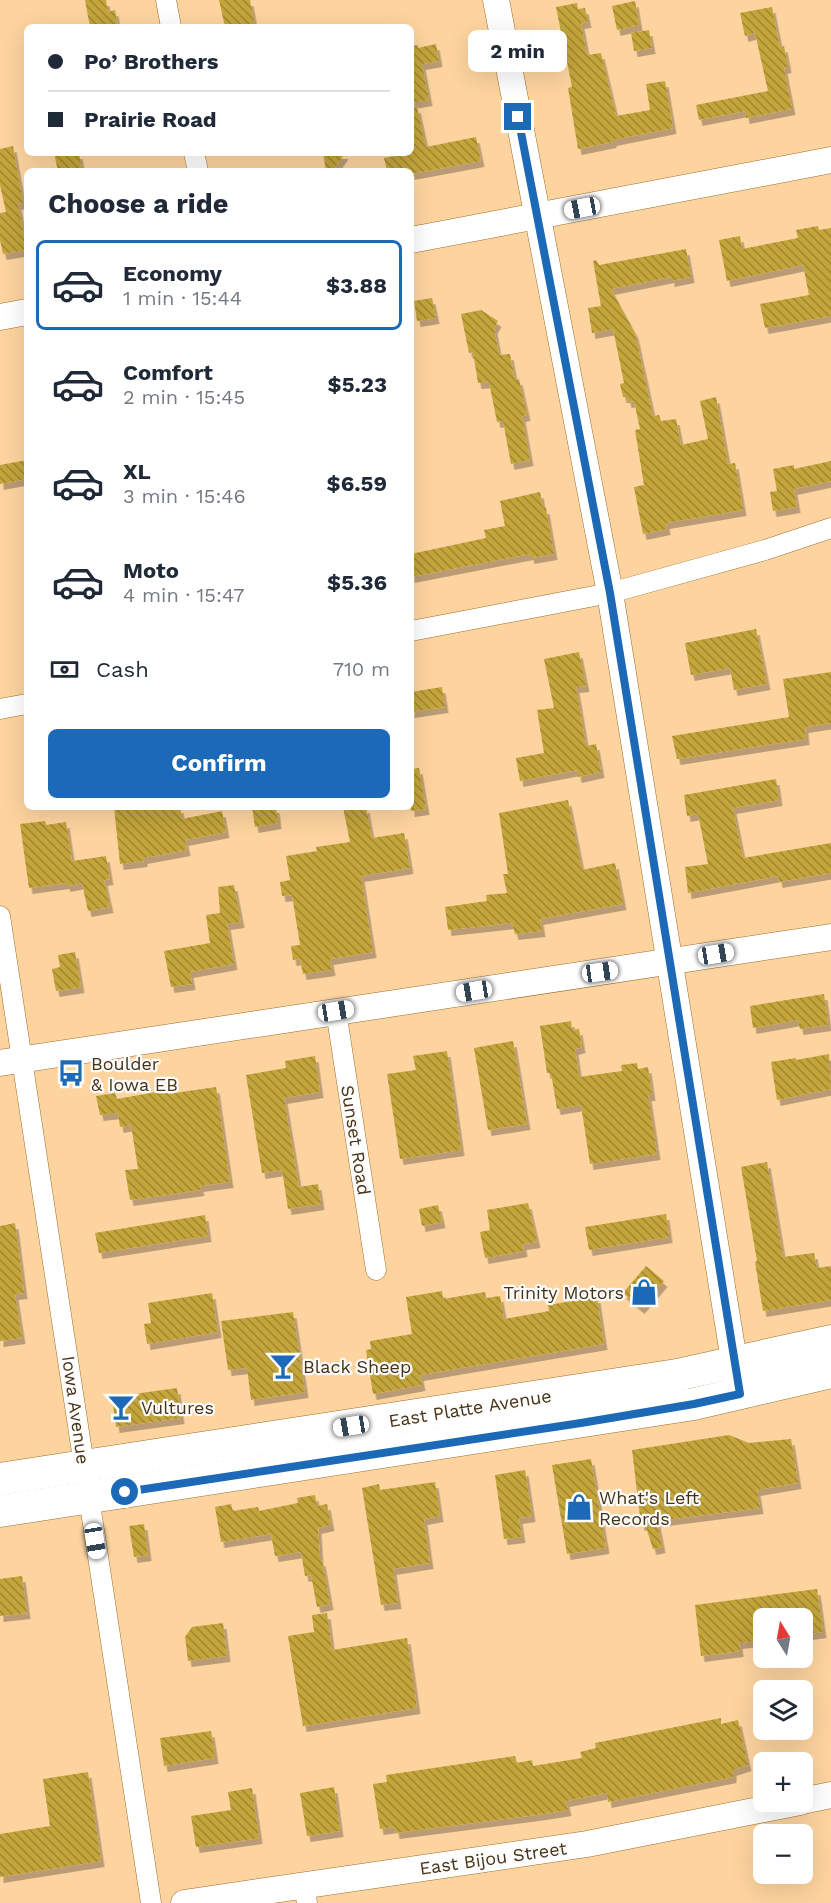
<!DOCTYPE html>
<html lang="en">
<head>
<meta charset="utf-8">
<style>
  body { margin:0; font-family:"Work Sans",sans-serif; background:#f2f2f3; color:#1f2937; height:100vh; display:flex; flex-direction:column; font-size:22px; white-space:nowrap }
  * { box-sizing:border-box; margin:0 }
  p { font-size:20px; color:#747a83 }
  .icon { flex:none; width:33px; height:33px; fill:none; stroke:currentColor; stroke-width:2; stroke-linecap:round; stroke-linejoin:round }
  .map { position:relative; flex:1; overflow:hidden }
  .drawer { position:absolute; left:24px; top:168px; width:390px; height:642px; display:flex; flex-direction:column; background:#fff; border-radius:9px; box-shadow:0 6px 24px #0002 }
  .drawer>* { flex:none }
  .hud { position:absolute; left:24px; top:24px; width:390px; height:132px; border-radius:9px; box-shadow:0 6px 24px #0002; display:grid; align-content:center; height:132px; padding:0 24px; background:#fff }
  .needle { width:39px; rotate:349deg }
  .buttons { position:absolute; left:753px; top:1608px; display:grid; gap:12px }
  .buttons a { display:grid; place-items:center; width:60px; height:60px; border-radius:9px; background:#fff; box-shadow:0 6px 24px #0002; font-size:30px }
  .end { position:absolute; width:27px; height:27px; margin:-14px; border:8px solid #1c69b8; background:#fff; box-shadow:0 0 0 3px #fff }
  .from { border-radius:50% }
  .bubble { position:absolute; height:42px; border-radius:9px; background:#fff; box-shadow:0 6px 24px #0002; font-size:20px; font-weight:700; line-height:42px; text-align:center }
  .car { position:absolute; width:18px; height:36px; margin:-18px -9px; border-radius:8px; box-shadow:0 0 4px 2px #0007; background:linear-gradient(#fff 24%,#345 0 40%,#fff 0 76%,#345 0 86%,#fff 0) }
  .hud b { display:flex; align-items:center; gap:21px; height:57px; font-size:22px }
  .hud b+b { border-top:2px solid #e0e1e3 }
  .hud i { width:15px; height:15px; background:#1f2937 }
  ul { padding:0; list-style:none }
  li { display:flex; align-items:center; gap:18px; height:90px; margin:0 12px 9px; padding:0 12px; border:3px solid transparent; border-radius:9px }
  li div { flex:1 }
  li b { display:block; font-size:22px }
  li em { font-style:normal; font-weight:700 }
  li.current { border-color:#1c69b8 }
  li>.icon { width:54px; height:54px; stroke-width:1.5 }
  h2 { padding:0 24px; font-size:27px; line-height:72px }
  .pay { display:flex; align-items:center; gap:15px; height:66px; padding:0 24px; font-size:22px }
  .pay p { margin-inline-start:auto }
  .button { display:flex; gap:12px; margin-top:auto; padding:12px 24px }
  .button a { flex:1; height:69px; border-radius:9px; background:#1c69b8; color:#fff; font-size:24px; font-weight:700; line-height:69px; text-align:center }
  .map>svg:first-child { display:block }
  .building { fill:url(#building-back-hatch); filter:url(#shadow) }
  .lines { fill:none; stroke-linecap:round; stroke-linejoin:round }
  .minor-casing { stroke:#9c6e29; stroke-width:21 }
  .tertiary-casing { stroke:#9c6e29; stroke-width:27 }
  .primary-casing { stroke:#9c6e29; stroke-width:33 }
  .minor { stroke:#fff; stroke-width:20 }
  .tertiary { stroke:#fff; stroke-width:26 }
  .primary { stroke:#fff; stroke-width:32 }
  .route { stroke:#1c69b8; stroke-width:8 }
  .labels { text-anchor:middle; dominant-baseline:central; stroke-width:4.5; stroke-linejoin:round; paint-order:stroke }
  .poi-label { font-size:18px; fill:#463216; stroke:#fcfcfc; text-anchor:start }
  .street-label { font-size:18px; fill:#463216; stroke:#fcfcfc }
</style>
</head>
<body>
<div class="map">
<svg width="831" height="1903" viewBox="0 0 831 1903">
  <defs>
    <pattern id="building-back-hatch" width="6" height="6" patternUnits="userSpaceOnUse" patternTransform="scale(1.5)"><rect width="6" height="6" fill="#c3a53a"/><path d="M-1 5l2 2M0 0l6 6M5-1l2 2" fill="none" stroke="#a08730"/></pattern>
    <filter id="shadow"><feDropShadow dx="3.5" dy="6" stdDeviation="0" flood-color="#0004"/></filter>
  </defs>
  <rect width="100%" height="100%" fill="#fdd49f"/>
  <g class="building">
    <path d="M85,0H106L108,12L115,10L118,27H90Z"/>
    <path d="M219,0H250L255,27H225Z"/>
    <path d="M635,1L639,25L617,30L612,6Z"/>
    <path d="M577,3L578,9L585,8L588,22L581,23L587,55L601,53L616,116L650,110L646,84L665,81L673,128L613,140V142L578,149L568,88L572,87L556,7Z"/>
    <path d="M772,7L780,47L784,46L788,67L784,68L792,109L746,118L745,111L699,120L696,105L768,91L755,33L745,36L740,13Z"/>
    <path d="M649,30L652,48L634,51L631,33Z"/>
    <path d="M436,44L439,61L422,64L429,100L411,103V46L418,45V48Z"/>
    <path d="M417,107L426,147L476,137L481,161L411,174V171H387L384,158L411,153V108Z"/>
    <path d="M13,146L23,203L18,204L27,250L3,254L0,240V213L6,212L0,185V149Z"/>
    <path d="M54,153H79L82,169L58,171Z"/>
    <path d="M323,153H345L333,171H326Z"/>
    <path d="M818,226L819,230L831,228V316L765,328L760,304L809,295L803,265L727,281L719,240L740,236L742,249L798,238L796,230Z"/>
    <path d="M686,249L691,277L671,281V277L611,289L635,333L653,416L659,415L661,421L676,419L681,445L708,439L700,401L716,397L728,464L735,463L743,510L666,523L667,529L643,534L634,487L644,485L635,430L640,429L634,401L628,402L627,397H623L620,384L624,383L613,329L592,333L588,308L601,306L593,261L596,260L599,265Z"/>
    <path d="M432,298L436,318L417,321L414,301Z"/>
    <path d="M481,310L498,321L494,328L499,355L510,354L515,380L519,379L527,415L522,416L530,460L511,464L503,421L497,422L489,382L478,383L473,352L469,353L461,314Z"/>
    <path d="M27,460V479L0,484V465Z"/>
    <path d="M831,461V481L794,489L797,507L773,511L770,492L777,491L773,469L794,465V469Z"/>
    <path d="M540,492L543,508H546L554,554L531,558L530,554L411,577V554L486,538L484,530L505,526L500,501Z"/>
    <path d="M756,629L767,684L734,690L730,668L691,675L685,643Z"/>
    <path d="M579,652L586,686L576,687L586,746L596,744L601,772L578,777L577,770L520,781L516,758L544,753L537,710L554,708L544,659Z"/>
    <path d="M831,672V723L805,727L806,739L677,759L672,736L789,717L783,679Z"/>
    <path d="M442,687L445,707L411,712V692Z"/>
    <path d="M419,768L426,809L411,811V769Z"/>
    <path d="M776,779L779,800L733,808L743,858L831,843V873L779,882L778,876L688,893L685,867L708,864L698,814L687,816L684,795Z"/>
    <path d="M568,800L582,870L615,863L623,904L540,919L542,931L515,934L512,923L448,930L445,907L487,901L486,895L507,893L503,874H508L499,813Z"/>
    <path d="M114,807H180L182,819L222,811L226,832L185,840L187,850L144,858V861L120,864Z"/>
    <path d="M252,807H276L278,823L255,827Z"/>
    <path d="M343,807H366L372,838L404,833L410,868L361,876L373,952L330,959L332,970L303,974L300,959L293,960L291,946L300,945L292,895L282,896L280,882L290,880L286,856L317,851L316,847L350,842Z"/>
    <path d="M45,821L46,825L66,822L72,861L106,856L110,879L104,880L110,907L88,911L82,883L67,886L66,883L29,888L20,824Z"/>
    <path d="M234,885L241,922L227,924L234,964L190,972L192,984L171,987L164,951L210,943L206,915L220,913L218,887Z"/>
    <path d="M75,952L81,987L56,991L52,969L60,967L58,955Z"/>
    <path d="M824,994L828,1025L800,1029L798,1020L753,1028L750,1006Z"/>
    <path d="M571,1021L572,1030L579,1029L582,1047L575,1049L579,1077L622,1071L621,1065L637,1063L638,1069L648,1067L652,1095H648L657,1154L590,1164L581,1105L557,1109L551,1073H547L540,1026Z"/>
    <path d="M513,1041L527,1124L488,1130L474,1048Z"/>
    <path d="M447,1051L461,1150L400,1159L387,1074L416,1070L413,1056Z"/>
    <path d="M829,1054L831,1089L777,1100L771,1062L796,1058V1060Z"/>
    <path d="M315,1056L320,1092L284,1098L299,1187L318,1184L321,1204L288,1209L282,1170L262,1173L246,1075L286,1068L285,1061Z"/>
    <path d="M216,1087L230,1182L200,1186L201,1190L130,1200L125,1170L138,1169L131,1125L120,1127L118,1113L100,1115L96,1096L115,1093L117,1099L167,1090L168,1094Z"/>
    <path d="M767,1162L783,1257L814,1253L817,1268L831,1266V1300L763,1311L755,1262L757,1261L741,1167Z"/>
    <path d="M528,1203L537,1242L523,1244L524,1251L485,1258L480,1232L490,1230L487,1210Z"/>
    <path d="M438,1205L442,1222L422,1226L419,1209Z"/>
    <path d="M666,1214L669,1237L589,1250L585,1227Z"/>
    <path d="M205,1215L208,1236L99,1253L95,1233Z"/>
    <path d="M15,1223L24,1293L15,1294L22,1338L0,1341V1226Z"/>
    <path d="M646,1266L664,1281L641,1308L623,1293Z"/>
    <path d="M442,1291L443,1299L485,1292L486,1298L500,1296L504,1319L549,1311L548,1305L597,1297L604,1344L420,1375L422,1385L373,1394L366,1350L371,1349L370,1341L412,1334L406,1297Z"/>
    <path d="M212,1293L218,1332L147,1344L144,1324L151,1323L148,1303Z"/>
    <path d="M293,1312L305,1392L251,1400L247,1368L228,1370L221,1321Z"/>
    <path d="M177,1388L181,1418L116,1427L112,1397Z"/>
    <path d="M729,1435L749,1443L791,1439L798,1483L757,1490L760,1508L657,1521L662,1547L653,1549L645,1524L641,1525L632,1450Z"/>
    <path d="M591,1459L606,1548L567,1554L552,1465Z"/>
    <path d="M525,1470L532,1516L519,1518L522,1537L504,1539L495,1475Z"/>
    <path d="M435,1482L440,1516L424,1519L430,1563L393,1569L398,1603L381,1605L362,1488L379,1484L380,1490Z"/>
    <path d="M315,1495L317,1506L327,1504L331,1525L318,1528L320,1560H322L330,1604L317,1607L311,1575L305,1576L301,1552L275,1556L271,1534L221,1542L215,1507L231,1504L233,1511L258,1507L259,1511L298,1503L297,1498Z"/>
    <path d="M144,1524L148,1555L134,1557L129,1526Z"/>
    <path d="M22,1576L27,1613L0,1616V1579Z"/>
    <path d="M817,1589L823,1632L802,1635V1618H764V1640L739,1643L740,1651L701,1656L695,1605Z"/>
    <path d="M327,1613L332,1650L407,1638L417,1708L303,1726L288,1636L314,1632L312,1615Z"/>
    <path d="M223,1623L227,1656L188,1661L185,1637L192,1627Z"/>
    <path d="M721,1718V1724L738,1720L748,1765L733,1770V1777L608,1802L607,1793L566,1801L568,1810L543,1814L396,1833L395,1827L380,1829L373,1784L387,1782L386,1775L515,1756L517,1763L532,1760L533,1766L582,1758L580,1752L596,1748L595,1743Z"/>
    <path d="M211,1731L215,1758L164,1766L160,1738Z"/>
    <path d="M88,1772L101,1861L0,1877V1834L50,1826L43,1779Z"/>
    <path d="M334,1787L340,1831L307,1836L300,1793Z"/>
    <path d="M252,1788L259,1838L196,1847L191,1816L231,1810L228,1792Z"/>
  </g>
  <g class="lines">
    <defs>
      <g id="minor">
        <path d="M166,0L171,27"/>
        <path d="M194,153L198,171"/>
        <path d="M411,631L610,593L765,550L831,528"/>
        <path d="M0,709L27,704"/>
        <path d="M0,916L151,1903"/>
        <path d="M336,1011L376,1270"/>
        <path d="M304,1886L307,1903"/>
      </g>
      <g id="tertiary">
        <path d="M496,0L610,593L737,1379"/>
        <path d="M411,240L831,160"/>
        <path d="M0,317L27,312"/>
        <path d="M0,1063L831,937"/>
        <path d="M802,1801L831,1795"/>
        <path d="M184,1903L587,1844L800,1802"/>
      </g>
      <g id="primary">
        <path d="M0,1479L677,1375L831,1341"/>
        <path d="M0,1511L694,1404L831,1372"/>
      </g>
    </defs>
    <use href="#minor" class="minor-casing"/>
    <use href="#tertiary" class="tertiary-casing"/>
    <use href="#primary" class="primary-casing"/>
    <use href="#minor" class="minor"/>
    <use href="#tertiary" class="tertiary"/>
    <use href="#primary" class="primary"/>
  </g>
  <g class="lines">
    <path class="route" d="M125,1492L581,1423L694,1404L740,1394L610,593L518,117"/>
  </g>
  <defs>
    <symbol id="bus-bare" viewBox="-9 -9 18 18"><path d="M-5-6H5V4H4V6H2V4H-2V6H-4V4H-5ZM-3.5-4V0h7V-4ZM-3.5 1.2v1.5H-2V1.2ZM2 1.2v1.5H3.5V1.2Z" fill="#1c69b8" stroke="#fcfcfc" stroke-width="2.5" paint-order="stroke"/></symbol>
    <symbol id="shop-bare" viewBox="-9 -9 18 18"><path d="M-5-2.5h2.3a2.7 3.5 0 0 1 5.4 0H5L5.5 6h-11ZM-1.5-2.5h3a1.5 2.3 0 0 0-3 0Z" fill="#1c69b8" stroke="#fcfcfc" stroke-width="2.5" paint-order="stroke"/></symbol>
    <symbol id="bar-bare" viewBox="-9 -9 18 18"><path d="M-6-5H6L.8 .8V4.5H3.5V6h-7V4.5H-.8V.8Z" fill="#1c69b8" stroke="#fcfcfc" stroke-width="2.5" paint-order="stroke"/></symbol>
  </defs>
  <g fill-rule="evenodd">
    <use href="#bus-bare" x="52" y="1054" width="38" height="38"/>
    <use href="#shop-bare" x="625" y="1273" width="38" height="38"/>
    <use href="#bar-bare" x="264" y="1347" width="38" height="38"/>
    <use href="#bar-bare" x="102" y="1388" width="38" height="38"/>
    <use href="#shop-bare" x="560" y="1488" width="38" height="38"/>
  </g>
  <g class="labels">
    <g class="poi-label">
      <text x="91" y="1063">Boulder<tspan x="91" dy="21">&amp; Iowa EB</tspan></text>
      <text x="624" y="1292" text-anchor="end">Trinity Motors</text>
      <text x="303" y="1366">Black Sheep</text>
      <text x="141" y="1407">Vultures</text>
      <text x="599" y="1497">What's Left<tspan x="599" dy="21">Records</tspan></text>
    </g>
    <g class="street-label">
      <text transform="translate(356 1140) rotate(81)">Sunset Road</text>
      <text transform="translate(470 1408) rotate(-9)">East Platte Avenue</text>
      <text transform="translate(76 1410) rotate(82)">Iowa Avenue</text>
      <text transform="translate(493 1858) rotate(-8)">East Bijou Street</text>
    </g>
  </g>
</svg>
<div class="buttons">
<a><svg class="needle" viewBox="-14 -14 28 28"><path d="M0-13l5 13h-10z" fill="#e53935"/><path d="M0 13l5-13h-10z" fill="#747a83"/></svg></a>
<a><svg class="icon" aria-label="layers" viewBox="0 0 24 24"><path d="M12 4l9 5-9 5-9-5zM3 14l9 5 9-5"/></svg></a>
<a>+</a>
<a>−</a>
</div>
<i class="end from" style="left:125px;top:1492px"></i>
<i class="end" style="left:518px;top:117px"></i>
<div class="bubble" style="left:468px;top:30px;width:99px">2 min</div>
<i class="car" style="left:582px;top:208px;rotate:259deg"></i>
<i class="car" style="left:716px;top:954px;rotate:81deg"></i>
<i class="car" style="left:600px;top:972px;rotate:82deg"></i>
<i class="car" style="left:474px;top:991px;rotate:261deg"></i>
<i class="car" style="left:336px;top:1011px;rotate:81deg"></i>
<i class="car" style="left:351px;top:1426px;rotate:261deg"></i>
<i class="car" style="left:95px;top:1541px;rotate:171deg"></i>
<div class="hud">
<b><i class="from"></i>Po’ Brothers</b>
<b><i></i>Prairie Road</b>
</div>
<section class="drawer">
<h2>Choose a ride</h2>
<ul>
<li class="current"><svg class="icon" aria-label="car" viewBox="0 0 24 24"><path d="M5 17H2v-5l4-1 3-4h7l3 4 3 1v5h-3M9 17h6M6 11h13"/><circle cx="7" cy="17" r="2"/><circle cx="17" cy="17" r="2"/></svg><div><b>Economy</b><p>1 min · 15:44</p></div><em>$3.88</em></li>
<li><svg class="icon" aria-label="car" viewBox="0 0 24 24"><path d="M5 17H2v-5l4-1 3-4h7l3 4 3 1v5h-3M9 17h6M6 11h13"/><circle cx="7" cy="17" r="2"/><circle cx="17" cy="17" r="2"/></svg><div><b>Comfort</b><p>2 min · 15:45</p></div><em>$5.23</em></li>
<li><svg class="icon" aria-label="car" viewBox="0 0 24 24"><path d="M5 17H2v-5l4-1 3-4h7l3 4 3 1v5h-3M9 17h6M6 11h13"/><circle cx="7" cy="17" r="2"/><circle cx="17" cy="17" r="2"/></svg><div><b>XL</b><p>3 min · 15:46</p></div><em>$6.59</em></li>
<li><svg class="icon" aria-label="car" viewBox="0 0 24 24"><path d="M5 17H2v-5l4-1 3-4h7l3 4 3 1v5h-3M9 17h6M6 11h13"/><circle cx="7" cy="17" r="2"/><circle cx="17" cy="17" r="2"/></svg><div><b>Moto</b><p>4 min · 15:47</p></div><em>$5.36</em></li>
</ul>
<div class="pay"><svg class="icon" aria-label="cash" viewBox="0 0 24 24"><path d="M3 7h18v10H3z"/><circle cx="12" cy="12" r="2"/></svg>Cash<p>710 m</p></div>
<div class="button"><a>Confirm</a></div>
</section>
</div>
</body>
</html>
